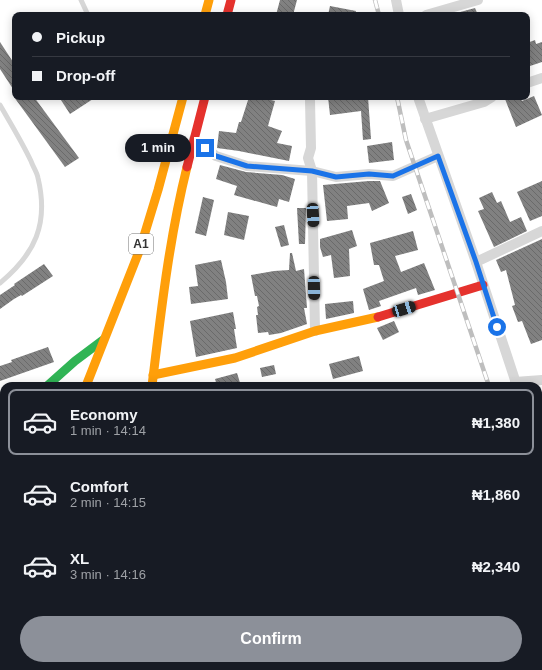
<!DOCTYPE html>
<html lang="en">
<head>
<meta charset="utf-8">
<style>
  body { margin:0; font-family:Helvetica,sans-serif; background:#242831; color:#f1f3f6; height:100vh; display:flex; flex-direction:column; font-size:15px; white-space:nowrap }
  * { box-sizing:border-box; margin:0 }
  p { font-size:13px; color:#9ea1a6 }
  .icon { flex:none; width:22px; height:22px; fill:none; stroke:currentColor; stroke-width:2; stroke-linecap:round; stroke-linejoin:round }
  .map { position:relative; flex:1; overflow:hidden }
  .side { position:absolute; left:0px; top:382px; width:542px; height:288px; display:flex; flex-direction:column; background:#171b24; border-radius:12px 12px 0 0; box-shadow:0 2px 10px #0003 }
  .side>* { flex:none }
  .guide { position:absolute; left:12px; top:12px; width:518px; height:88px; border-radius:8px; box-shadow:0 2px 10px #0003; display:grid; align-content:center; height:88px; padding:0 20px; background:#171b24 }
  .end { position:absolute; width:18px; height:18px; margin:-9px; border:5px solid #1a73e8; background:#fff; box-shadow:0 0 0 2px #fff }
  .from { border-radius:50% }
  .bubble { position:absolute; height:28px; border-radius:14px; background:#171b24; box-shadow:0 2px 10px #0003; font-size:13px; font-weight:700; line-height:28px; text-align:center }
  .car { position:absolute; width:12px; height:24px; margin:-12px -6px; border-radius:5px; box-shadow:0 0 3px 1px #0007; background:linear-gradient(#222 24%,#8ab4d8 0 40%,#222 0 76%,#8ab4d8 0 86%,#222 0) }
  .guide b { display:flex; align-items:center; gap:14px; height:38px; font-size:15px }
  .guide b+b { border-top:1px solid #363941 }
  .guide i { width:10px; height:10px; background:#f1f3f6 }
  ul { padding:7px 0 0; list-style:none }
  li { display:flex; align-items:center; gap:12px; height:66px; margin:0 8px 6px; padding:0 12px; border:2px solid transparent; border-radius:8px }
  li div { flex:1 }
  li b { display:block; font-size:15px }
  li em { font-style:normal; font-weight:700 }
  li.on { border-color:#8c9099 }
  li>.icon { width:36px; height:36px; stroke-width:1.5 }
  .button { display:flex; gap:8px; margin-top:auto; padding:8px 20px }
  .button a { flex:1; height:46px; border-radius:24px; background:#8c9099; color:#fff; font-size:16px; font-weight:700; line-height:46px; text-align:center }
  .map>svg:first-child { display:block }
  .building { fill:url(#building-back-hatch) }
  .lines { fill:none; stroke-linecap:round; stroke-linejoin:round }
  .lane { stroke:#d7d7d7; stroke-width:5 }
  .street { stroke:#d7d7d7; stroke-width:10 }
  .fast { stroke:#30b455; stroke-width:9 }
  .slow { stroke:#ff9f0a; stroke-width:9 }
  .jam { stroke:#e5322d; stroke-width:9 }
  .rail-casing { stroke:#bebebe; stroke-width:4.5 }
  .rail { stroke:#fff; stroke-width:3; stroke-dasharray:9; stroke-linecap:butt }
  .route { stroke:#1a73e8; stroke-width:5 }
  .labels { text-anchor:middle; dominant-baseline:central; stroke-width:4; stroke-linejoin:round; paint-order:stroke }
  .shield { fill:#fff; stroke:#707070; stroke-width:1 }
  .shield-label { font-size:12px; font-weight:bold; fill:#333 }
</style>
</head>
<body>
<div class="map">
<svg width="542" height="670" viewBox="0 0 542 670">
  <defs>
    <pattern id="building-back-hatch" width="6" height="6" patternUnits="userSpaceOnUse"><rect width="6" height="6" fill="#818181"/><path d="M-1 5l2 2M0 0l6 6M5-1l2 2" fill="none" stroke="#6a6a6a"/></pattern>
  </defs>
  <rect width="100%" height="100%" fill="#fff"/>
  <g class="building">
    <path d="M280,0H297L293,15H276Z"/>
    <path d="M330,6L356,11L355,15H328Z"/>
    <path d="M475,8L478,15H452L453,14Z"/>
    <path d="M535,40L536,44L542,42V62L527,67V43Z"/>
    <path d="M0,42L15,65V92L0,69Z"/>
    <path d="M534,96L542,115L516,127L505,99L510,97H520L522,101Z"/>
    <path d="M14,97H34L79,158L65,167Z"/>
    <path d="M59,97H96L70,114Z"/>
    <path d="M249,97H259L275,101L268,126L282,131L277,143L292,146L289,161L239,151L217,148L219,131L236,133L239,122H241Z"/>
    <path d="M328,97H368L371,139L363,140L361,111L330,115Z"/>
    <path d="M392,142L394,160L369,163L367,146Z"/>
    <path d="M220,165L246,172L282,175L295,179L289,202L279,199L277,207L234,195L237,186L216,179Z"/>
    <path d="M369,181H380L389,203L372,211L369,203L347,206L348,219L327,221L323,185Z"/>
    <path d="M542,181V216L530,221L517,192Z"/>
    <path d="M492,192L497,203L501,201L510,222L521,217L527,231L494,247L478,211L484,209L479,198Z"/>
    <path d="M411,194L417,210L408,214L402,197Z"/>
    <path d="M203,197L214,200L206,236L195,233Z"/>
    <path d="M297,208H306L305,244H299Z"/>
    <path d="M228,212L249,216L244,240L224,235Z"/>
    <path d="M284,225L289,245L281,247L275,227Z"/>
    <path d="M352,230L357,246L349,249L350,276L334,278L331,255L323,257L320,247V239Z"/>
    <path d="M413,231L418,250L395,256L401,272L424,263L435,290L418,295L416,288L379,301L381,306L369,310L363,289L384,281L379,265H374L370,243Z"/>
    <path d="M542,239V340L531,344L522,321L518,322L512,306L515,305L506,270L501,272L496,260Z"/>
    <path d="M290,253H292L296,271L304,269L307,308H304L307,324L281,333L269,335L268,332L258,333L256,315H258L257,307L259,306L257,296H255L251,275L274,271L289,270Z"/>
    <path d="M221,260L226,282L228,299L191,304L189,287L198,286L195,265Z"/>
    <path d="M44,264L53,276L22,296L21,295L14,299L0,309V295L15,285L14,284Z"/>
    <path d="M353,301L354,313L326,319L325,304Z"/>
    <path d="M233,312L236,329H234L237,348L196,357L190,321Z"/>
    <path d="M394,321L399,332L383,340L377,328Z"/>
    <path d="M48,347L54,362L0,381V366L12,362L11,360Z"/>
    <path d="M359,356L363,371L333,379L329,364Z"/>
    <path d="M274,365L276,374L262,377L260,368Z"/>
    <path d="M237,373L241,386H217L215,379Z"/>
  </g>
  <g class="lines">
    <g class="lane">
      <path d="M81,0L88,15"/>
      <path d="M0,105C11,124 22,142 31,161C33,167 37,172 38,178C49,224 35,254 0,283"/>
    </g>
    <g class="street">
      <path d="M396,0L399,15"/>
      <path d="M426,15L478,0"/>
      <path d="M527,83L542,78"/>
      <path d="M418,97L476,262L517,386"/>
      <path d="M310,100L311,148L308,158L312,171L315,331"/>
      <path d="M425,119L484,102L492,97"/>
      <path d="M194,139L216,156L247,166L312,171L336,177L369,174L393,176L438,156"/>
      <path d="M476,262L542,231"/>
      <path d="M515,382L542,380"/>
      <path d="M538,441L542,451"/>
      <path d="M0,641L4,640"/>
      <path d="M323,666V670"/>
      <path d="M213,670V666"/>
    </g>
    <g class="fast">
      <path d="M47,386L75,361L103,340"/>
      <path d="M22,670L23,666"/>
    </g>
    <g class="slow">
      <path d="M205,15L209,0"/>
      <path d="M153,375L235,358L315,331L378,317"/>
      <path d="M86,386L140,249L158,190L183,97"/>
      <path d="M152,386C161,312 169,239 187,167"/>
      <path d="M0,409L4,407"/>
      <path d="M0,486L4,491"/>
      <path d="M53,670L54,666"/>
    </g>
    <g class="jam">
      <path d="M227,15L231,0"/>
      <path d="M187,167L205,97"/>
      <path d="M378,317L483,285"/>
      <path d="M0,463L4,464"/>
    </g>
    <defs>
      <g id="rail">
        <path d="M375,0L379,15"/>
        <path d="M397,97L406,140L489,386"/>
        <path d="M538,530L542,542"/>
      </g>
    </defs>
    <use href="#rail" class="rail-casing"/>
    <use href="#rail" class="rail"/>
  </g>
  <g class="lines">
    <path class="route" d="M205,148L216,156L247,166L312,171L336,177L369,174L393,176L438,156L476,262L497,327"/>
  </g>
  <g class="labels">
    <rect class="shield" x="129" y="234" width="24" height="20" rx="3"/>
    <g class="shield-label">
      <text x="141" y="244">A1</text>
    </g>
  </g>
</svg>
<i class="end from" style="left:497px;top:327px"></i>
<i class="end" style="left:205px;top:148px"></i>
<div class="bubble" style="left:125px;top:134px;width:66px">1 min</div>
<i class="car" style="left:313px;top:215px;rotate:177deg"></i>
<i class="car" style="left:314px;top:288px;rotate:179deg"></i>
<i class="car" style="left:404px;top:309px;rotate:73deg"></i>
<div class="guide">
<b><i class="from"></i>Pickup</b>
<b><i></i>Drop-off</b>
</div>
<section class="side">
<ul>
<li class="on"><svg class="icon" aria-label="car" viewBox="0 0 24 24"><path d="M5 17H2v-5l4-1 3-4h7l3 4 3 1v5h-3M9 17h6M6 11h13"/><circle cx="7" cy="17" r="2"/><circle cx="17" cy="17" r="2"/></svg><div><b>Economy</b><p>1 min · 14:14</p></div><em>₦1,380</em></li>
<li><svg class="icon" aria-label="car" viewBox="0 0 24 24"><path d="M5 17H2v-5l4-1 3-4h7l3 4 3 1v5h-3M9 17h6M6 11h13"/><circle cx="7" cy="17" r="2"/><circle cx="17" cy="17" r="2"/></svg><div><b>Comfort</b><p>2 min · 14:15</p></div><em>₦1,860</em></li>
<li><svg class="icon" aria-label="car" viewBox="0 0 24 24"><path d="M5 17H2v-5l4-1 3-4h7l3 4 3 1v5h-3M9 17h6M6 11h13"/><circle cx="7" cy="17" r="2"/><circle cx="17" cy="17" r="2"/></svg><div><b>XL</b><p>3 min · 14:16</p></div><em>₦2,340</em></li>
</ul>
<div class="button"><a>Confirm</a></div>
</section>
</div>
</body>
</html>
